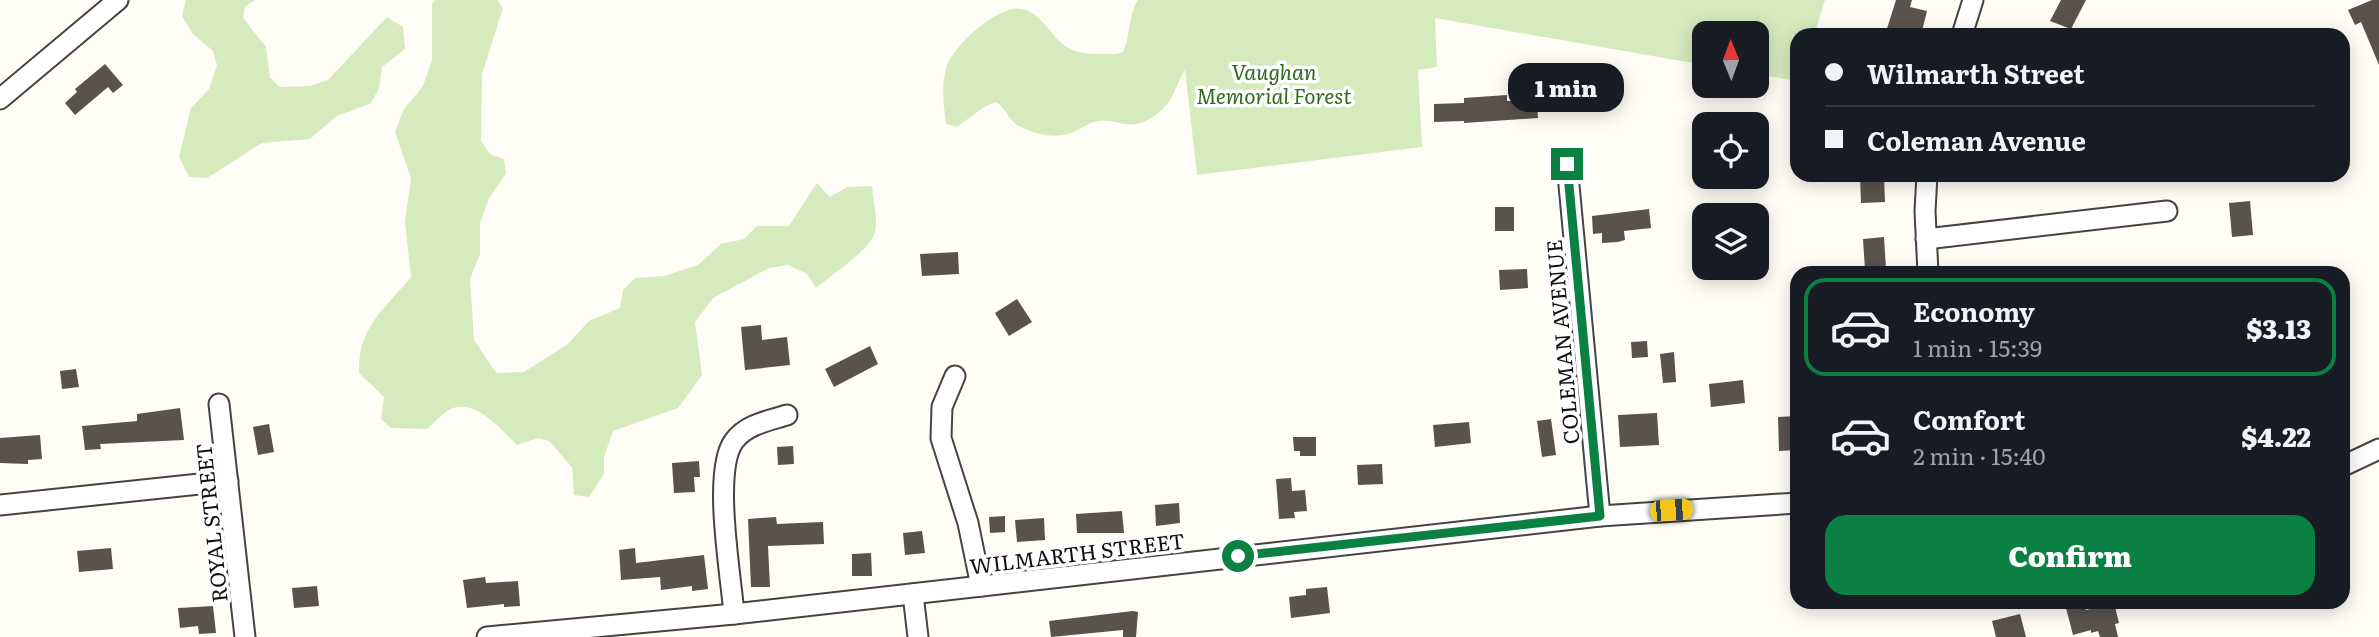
<!DOCTYPE html>
<html lang="en">
<head>
<meta charset="utf-8">
<style>
  body { margin:0; font-family:Literata,serif; background:#242831; color:#f1f3f6; height:100vh; display:flex; flex-direction:column; font-size:26px; white-space:nowrap }
  * { box-sizing:border-box; margin:0 }
  p { font-size:23px; color:#9ea1a6 }
  .icon { flex:none; width:38px; height:38px; fill:none; stroke:currentColor; stroke-width:2; stroke-linecap:round; stroke-linejoin:round }
  .map { position:relative; flex:1; overflow:hidden }
  .drawer { position:absolute; left:1790px; top:266px; width:560px; height:343px; display:flex; flex-direction:column; background:#171b24; border-radius:21px; box-shadow:0 4px 18px #0003 }
  .drawer>* { flex:none }
  .banner { position:absolute; left:1790px; top:28px; width:560px; height:154px; border-radius:21px; box-shadow:0 4px 18px #0003; display:grid; align-content:center; height:154px; padding:0 35px; background:#171b24 }
  .needle { width:46px; rotate:359deg }
  .fabs { position:absolute; left:1692px; top:21px; display:grid; gap:14px }
  .fabs a { display:grid; place-items:center; width:77px; height:77px; border-radius:14px; background:#171b24; box-shadow:0 4px 18px #0003; font-size:35px }
  .end { position:absolute; width:32px; height:32px; margin:-16px; border:9px solid #0b8043; background:#fff; box-shadow:0 0 0 4px #fff }
  .from { border-radius:50% }
  .bubble { position:absolute; height:49px; border-radius:21px; background:#171b24; box-shadow:0 4px 18px #0003; font-size:23px; font-weight:800; line-height:49px; text-align:center }
  .car { position:absolute; width:21px; height:42px; margin:-21px -10px; border-radius:9px; box-shadow:0 0 5px 2px #0007; background:linear-gradient(#f5c518 24%,#345 0 40%,#f5c518 0 76%,#345 0 86%,#f5c518 0) }
  .banner b { display:flex; align-items:center; gap:24px; height:66px; font-size:26px }
  .banner b+b { border-top:2px solid #363941 }
  .banner i { width:18px; height:18px; background:#f1f3f6 }
  ul { padding:12px 0 0; list-style:none }
  li { display:flex; align-items:center; gap:21px; height:98px; margin:0 14px 10px; padding:0 21px; border:4px solid transparent; border-radius:21px }
  li div { flex:1 }
  li b { display:block; font-size:26px }
  li em { font-style:normal; font-weight:800 }
  li.selected { border-color:#0b8043 }
  li>.icon { width:63px; height:63px; stroke-width:1.5 }
  .action { display:flex; gap:14px; margin-top:auto; padding:14px 35px }
  .action a { flex:1; height:80px; border-radius:21px; background:#0b8043; color:#fff; font-size:28px; font-weight:800; line-height:80px; text-align:center }
  .map>svg:first-child { display:block }
  .green { fill:#d5ebbd }
  .building { fill:#5a524d }
  .lines { fill:none; stroke-linecap:round; stroke-linejoin:round }
  .minor-casing { stroke:#444; stroke-width:23 }
  .minor { stroke:#fff; stroke-width:19 }
  .route { stroke:#0b8043; stroke-width:9 }
  .labels { text-anchor:middle; dominant-baseline:central; stroke-width:7; stroke-linejoin:round; paint-order:stroke }
  .park-label { font-size:21px; font-style:italic; fill:#2f6b1f; stroke:#fff }
  .street-label { font-size:21px; fill:#111; stroke:#fff }
</style>
</head>
<body>
<div class="map">
<svg width="2379" height="637" viewBox="0 0 2379 637">
  <rect width="100%" height="100%" fill="#fffdf5"/>
  <g class="green">
    <path d="M186,0H255L245,7L243,18L266,47L270,78L280,87L310,86L328,80L387,17L403,27L405,49L382,67L379,89L370,104L337,116L310,139L262,143L207,178L189,177L179,157L191,108L209,89L217,65L213,51L193,34L182,16Z"/>
    <path d="M435,0H497L503,8L482,74L481,141L490,154L504,159L506,174L489,198L480,223V254L470,279L474,340L496,373L524,372L568,344L589,321L620,308L623,290L635,278L664,276L698,265L721,244L744,239L757,226H789L817,183L830,197L847,187L872,186C873,199 878,218 875,231C872,249 831,275 816,288L807,274L788,265L769,268L713,298L695,322L702,375L678,408L613,431L604,457V474L589,497L574,495L572,467L549,441L538,438L517,445C501,430 478,400 453,408C444,411 434,423 427,429L391,428L381,419L384,397L359,373C358,327 383,311 411,277L405,222L411,178L395,132L404,109L423,86L432,60V4Z"/>
    <path d="M1138,0H1825L1814,35H1797V81L1757,74V33H1704V65L1435,18L1437,67L1418,70L1422,147L1197,175L1185,70C1174,87 1175,101 1156,115C1128,135 1118,116 1094,122C1084,125 1075,133 1064,135C1051,138 1029,132 1017,125C1008,119 1006,108 996,102L984,107L957,127L946,124C944,107 941,86 946,69C951,47 999,3 1023,9C1044,14 1052,42 1073,50C1085,55 1103,54 1116,54L1123,52C1131,35 1128,15 1138,0Z"/>
  </g>
  <g class="building">
    <path d="M1896,0H1912L1910,7L1927,11L1921,35H1885Z"/>
    <path d="M2061,0H2086L2071,29L2050,21Z"/>
    <path d="M2372,0H2379V65L2361,22L2355,25L2348,10Z"/>
    <path d="M105,64L123,85L113,93L108,87L75,115L65,103L77,92L75,89Z"/>
    <path d="M1507,95V101H1537L1538,118L1464,123V121L1434,122V104L1464,103V98Z"/>
    <path d="M1860,175H1884L1885,202L1861,203Z"/>
    <path d="M2250,201L2253,235L2232,237L2229,203Z"/>
    <rect x="1495" y="207" width="19" height="24"/>
    <path d="M1649,209L1651,228L1624,231L1625,240L1618,242L1602,243V233L1593,234L1592,216Z"/>
    <path d="M1884,237L1886,269L1865,270L1863,239Z"/>
    <path d="M958,252L959,274L922,276L920,254Z"/>
    <path d="M1527,269L1528,288L1500,290L1499,270Z"/>
    <path d="M1017,299L1032,322L1009,336L995,313Z"/>
    <path d="M761,325L762,340L787,337L790,365L745,370L741,327Z"/>
    <path d="M1647,341L1648,357L1632,358L1631,342Z"/>
    <path d="M870,346L878,364L834,387L825,369Z"/>
    <path d="M1674,352L1676,382L1663,383L1660,354Z"/>
    <path d="M76,369L79,387L62,389L60,371Z"/>
    <path d="M1743,380L1745,403L1711,407L1709,384Z"/>
    <path d="M180,408L184,440L100,444L101,449L85,450L82,426L137,421V414Z"/>
    <path d="M1657,413L1659,445L1620,447L1618,415Z"/>
    <path d="M1797,416V450L1779,451L1778,417Z"/>
    <path d="M1551,419L1556,455L1542,457L1537,421Z"/>
    <path d="M1469,422L1471,443L1435,447L1433,425Z"/>
    <path d="M269,424L274,452L258,455L253,427Z"/>
    <path d="M40,435L42,459L28,460V464L0,463V438Z"/>
    <path d="M1293,437H1316V456H1300V451H1294Z"/>
    <path d="M793,446L794,464L778,465L777,447Z"/>
    <path d="M699,461L700,477H694L695,492L674,493L672,463Z"/>
    <path d="M1382,464L1383,484L1358,485L1357,465Z"/>
    <path d="M1291,478L1292,491L1305,490L1307,511L1294,512L1295,518L1279,519L1276,479Z"/>
    <path d="M1179,503L1180,523L1156,526L1155,505Z"/>
    <path d="M1122,511L1124,533H1077L1076,514Z"/>
    <path d="M1005,516V532L990,533L989,517Z"/>
    <path d="M776,517L777,524L823,522L824,544L768,546L770,587H751L748,519Z"/>
    <path d="M1044,518L1045,540L1017,542L1015,520Z"/>
    <path d="M922,531L925,553L905,555L903,533Z"/>
    <path d="M111,548L113,569L79,572L77,551Z"/>
    <path d="M635,548L636,563L704,555L708,589L692,591V586L661,590L660,577L621,580L619,550Z"/>
    <path d="M871,553L872,576H852V554Z"/>
    <path d="M485,577L486,583L518,581L520,606L504,607V604L467,608L463,580Z"/>
    <path d="M317,586L319,606L294,608L292,588Z"/>
    <path d="M1327,587L1330,613L1291,618L1289,597L1306,595V589Z"/>
    <path d="M2084,603L2086,610L2114,603L2119,623L2115,624L2118,637H2100L2098,631L2091,633V630L2073,635L2066,608Z"/>
    <path d="M213,606L216,633L199,634L198,626L180,628L178,608Z"/>
    <path d="M1133,611L1138,612L1136,637H1123V630L1051,637L1049,621Z"/>
    <path d="M2020,614L2026,637H1996L1992,621Z"/>
  </g>
  <g class="lines">
    <defs>
      <g id="minor">
        <path d="M1962,35L1973,0"/>
        <path d="M0,99L118,0"/>
        <path d="M1567,164L1600,516"/>
        <path d="M1927,175L1925,211L1928,273"/>
        <path d="M1926,239L2167,211"/>
        <path d="M955,376L942,407L941,438L968,523L981,586"/>
        <path d="M219,404L245,637"/>
        <path d="M2343,466L2379,449"/>
        <path d="M0,505L228,481"/>
        <path d="M913,594L918,637"/>
        <path d="M734,614C731,575 712,471 734,441C747,424 768,421 787,415"/>
        <path d="M487,637L734,614L1600,516L1797,503"/>
      </g>
    </defs>
    <use href="#minor" class="minor-casing"/>
    <use href="#minor" class="minor"/>
  </g>
  <g class="lines">
    <path class="route" d="M1238,556L1600,516L1567,164"/>
  </g>
  <g class="labels">
    <g class="park-label">
      <text x="1274" y="70">Vaughan<tspan x="1274" dy="24">Memorial Forest</tspan></text>
    </g>
    <g class="street-label">
      <text transform="translate(1561 342) rotate(-95)">COLEMAN AVENUE</text>
      <text transform="translate(210 523) rotate(-96)">ROYAL STREET</text>
      <text transform="translate(1077 552) rotate(-7)">WILMARTH STREET</text>
    </g>
  </g>
</svg>
<div class="fabs">
<a><svg class="needle" viewBox="-14 -14 28 28"><path d="M0-13l5 13h-10z" fill="#e53935"/><path d="M0 13l5-13h-10z" fill="#9ea1a6"/></svg></a>
<a><svg class="icon" aria-label="locate" viewBox="0 0 24 24"><circle cx="12" cy="12" r="6"/><path d="M12 2v4M12 18v4M2 12h4M18 12h4"/></svg></a>
<a><svg class="icon" aria-label="layers" viewBox="0 0 24 24"><path d="M12 4l9 5-9 5-9-5zM3 14l9 5 9-5"/></svg></a>
</div>
<i class="end from" style="left:1238px;top:556px"></i>
<i class="end" style="left:1567px;top:164px"></i>
<div class="bubble" style="left:1508px;top:63px;width:116px">1 min</div>
<i class="car" style="left:1671px;top:510px;rotate:86deg"></i>
<div class="banner">
<b><i class="from"></i>Wilmarth Street</b>
<b><i></i>Coleman Avenue</b>
</div>
<section class="drawer">
<ul>
<li class="selected"><svg class="icon" aria-label="car" viewBox="0 0 24 24"><path d="M5 17H2v-5l4-1 3-4h7l3 4 3 1v5h-3M9 17h6M6 11h13"/><circle cx="7" cy="17" r="2"/><circle cx="17" cy="17" r="2"/></svg><div><b>Economy</b><p>1 min · 15:39</p></div><em>$3.13</em></li>
<li><svg class="icon" aria-label="car" viewBox="0 0 24 24"><path d="M5 17H2v-5l4-1 3-4h7l3 4 3 1v5h-3M9 17h6M6 11h13"/><circle cx="7" cy="17" r="2"/><circle cx="17" cy="17" r="2"/></svg><div><b>Comfort</b><p>2 min · 15:40</p></div><em>$4.22</em></li>
</ul>
<div class="action"><a>Confirm</a></div>
</section>
</div>
</body>
</html>
